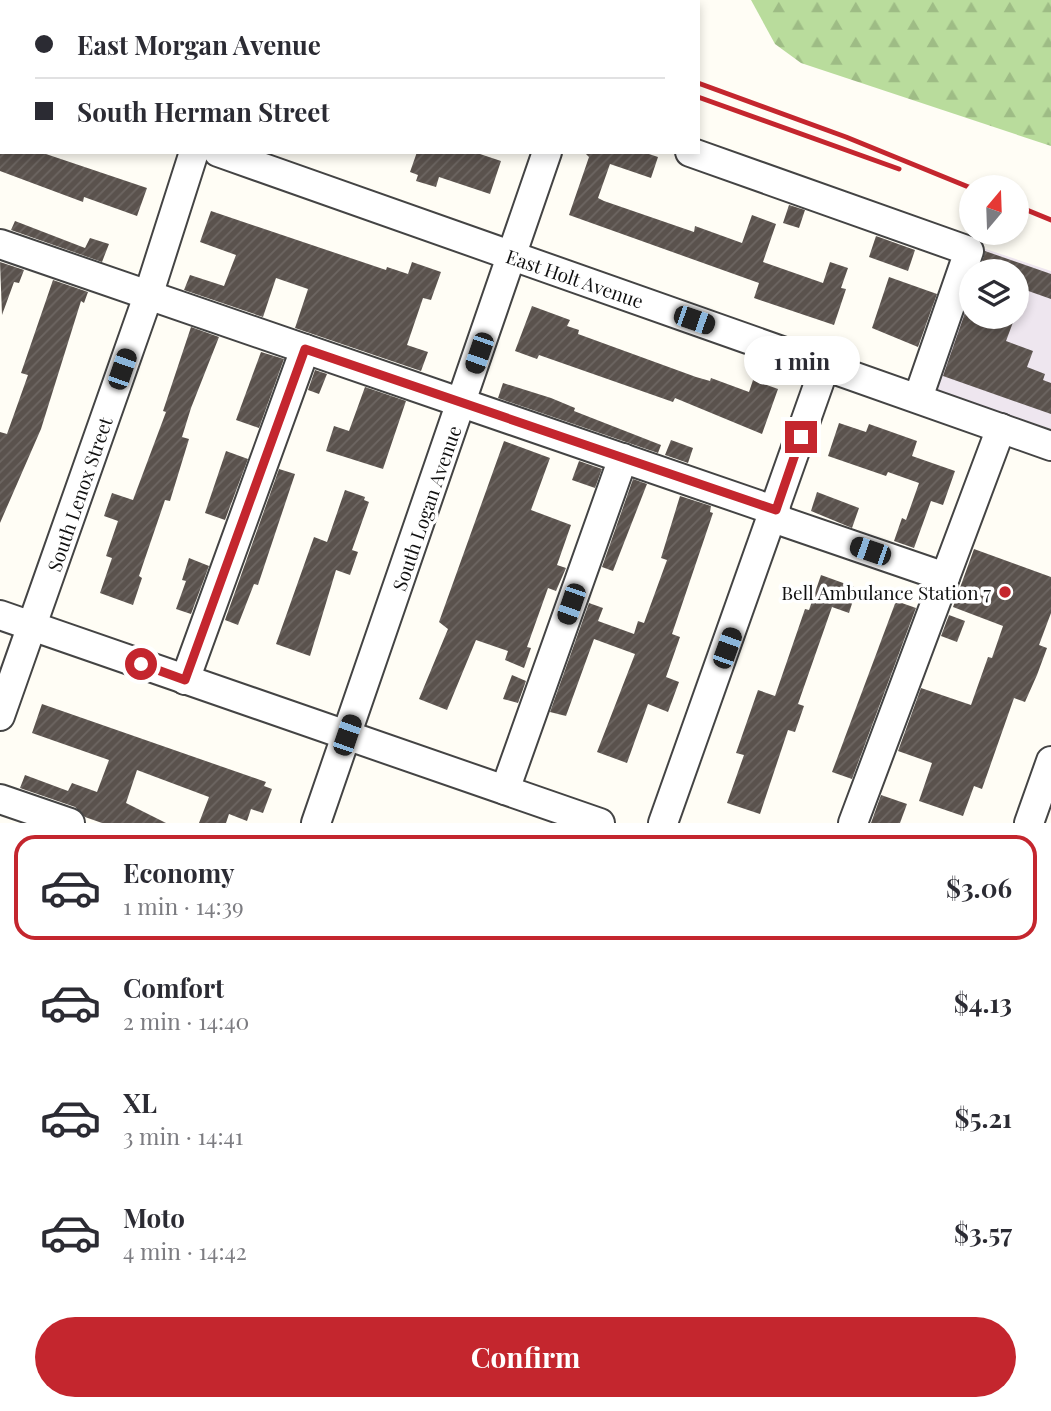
<!DOCTYPE html>
<html lang="en">
<head>
<meta charset="utf-8">
<style>
  body { margin:0; font-family:"Playfair Display",serif; background:#f7f7f7; color:#2b2b33; height:100vh; display:flex; flex-direction:column; font-size:26px; white-space:nowrap }
  * { box-sizing:border-box; margin:0 }
  p { font-size:23px; color:#7c7c81 }
  .icon { flex:none; width:38px; height:38px; fill:none; stroke:currentColor; stroke-width:2; stroke-linecap:round; stroke-linejoin:round }
  .map { position:relative; height:823px; overflow:hidden }
  .panel { display:flex; flex-direction:column; background:#fff; flex:1 }
  .panel>* { flex:none }
  .banner { position:absolute; left:0px; top:0px; width:700px; height:154px; box-shadow:0 4px 10px #0003; display:grid; align-content:center; height:154px; padding:0 35px; background:#fff }
  .needle { width:46px; rotate:19deg }
  .buttons { position:absolute; left:959px; top:175px; display:grid; gap:14px }
  .buttons a { display:grid; place-items:center; width:70px; height:70px; border-radius:50%; background:#fff; box-shadow:0 4px 10px #0003; font-size:35px }
  .end { position:absolute; width:32px; height:32px; margin:-16px; border:9px solid #c4262e; background:#fff; box-shadow:0 0 0 4px #fff }
  .from { border-radius:50% }
  .bubble { position:absolute; height:49px; border-radius:24px; background:#fff; box-shadow:0 4px 10px #0003; font-size:23px; font-weight:700; line-height:49px; text-align:center }
  .car { position:absolute; width:21px; height:42px; margin:-21px -10px; border-radius:9px; box-shadow:0 0 5px 2px #0007; background:linear-gradient(#222 24%,#8ab4d8 0 40%,#222 0 76%,#8ab4d8 0 86%,#222 0) }
  .banner b { display:flex; align-items:center; gap:24px; height:66px; font-size:26px }
  .banner b+b { border-top:2px solid #e1e1e2 }
  .banner i { width:18px; height:18px; background:#2b2b33 }
  ul { padding:12px 0 0; list-style:none }
  li { display:flex; align-items:center; gap:21px; height:105px; margin:0 14px 10px; padding:0 21px; border:4px solid transparent; border-radius:21px }
  li div { flex:1 }
  li b { display:block; font-size:26px }
  li em { font-style:normal; font-weight:700 }
  li.active { border-color:#c4262e }
  li>.icon { width:63px; height:63px; stroke-width:1.5 }
  .cta { display:flex; gap:14px; margin-top:auto; padding:14px 35px }
  .cta a { flex:1; height:80px; border-radius:42px; background:#c4262e; color:#fff; font-size:28px; font-weight:700; line-height:80px; text-align:center }
  .map>svg:first-child { display:block }
  .industrial { fill:#eee6ef; fill-rule:evenodd }
  .forest { fill:url(#forest-firs) }
  .building { fill:url(#building-hatch) }
  .lines { fill:none; stroke-linecap:round; stroke-linejoin:round }
  .minor-casing { stroke:#444; stroke-width:32 }
  .path { stroke:#333; stroke-width:4.5; stroke-dasharray:7 3.5; stroke-linecap:butt }
  .minor { stroke:#fff; stroke-width:28 }
  .rail { stroke:#c4262e; stroke-width:5 }
  .route { stroke:#c4262e; stroke-width:9 }
  .poi-dot { fill:#c4262e; stroke:#fff; stroke-width:2.5 }
  .labels { text-anchor:middle; dominant-baseline:central; stroke-width:7; stroke-linejoin:round; paint-order:stroke }
  .street-label { font-size:19px; fill:#111; stroke:#fff }
  .poi-label { font-size:19px; fill:#111; stroke:#fff; text-anchor:end }
</style>
</head>
<body>
<div class="map">
<svg width="1051" height="823" viewBox="0 0 1051 823">
  <defs>
    <pattern id="forest-firs" width="22" height="20" patternUnits="userSpaceOnUse" patternTransform="scale(1.75)"><rect width="22" height="20" fill="#b9dc9c"/><path d="M5 1l3.5 6h-7zM16 11l3.5 6h-7z" fill="#9ebc85"/></pattern>
    <pattern id="building-hatch" width="6" height="6" patternUnits="userSpaceOnUse" patternTransform="scale(1.75)"><rect width="6" height="6" fill="#5a524d"/><path d="M-1 1l2-2M0 6l6-6M5 7l2-2" fill="none" stroke="#6d6662"/></pattern>
  </defs>
  <rect width="100%" height="100%" fill="#fffdf5"/>
  <path class="industrial" d="M977,246L1051,271V429L929,387ZM971,271H1017V317H971Z"/>
  <path class="forest" d="M751,0H1051V146L801,63L775,44Z"/>
  <g class="building">
    <path d="M0,152H40L147,188L137,216L84,197L83,202L0,171Z"/>
    <path d="M417,152H474L501,161L490,194L439,177L436,187L416,181L418,175L410,172Z"/>
    <path d="M584,152H643L658,157L651,178L610,164L598,198L604,201L694,232L695,226L742,243L752,215L776,224L763,262L823,283L830,262L848,268L841,288L846,289L834,325L754,298L759,283L569,215L589,157Z"/>
    <path d="M789,205L805,210L799,228L783,223Z"/>
    <path d="M211,211L386,270L387,267L408,274L412,262L441,272L431,300L423,298L407,345L428,352L421,371L295,328L308,289L276,278L263,317L184,290L190,275L224,286L236,255L200,242Z"/>
    <path d="M15,221L85,248L90,238L109,244L102,262L11,230Z"/>
    <path d="M876,236L915,250L908,271L869,257Z"/>
    <path d="M985,251L1051,274V299L1017,287V271H980Z"/>
    <path d="M0,262L24,270L19,283L14,282L2,315Z"/>
    <path d="M889,277L937,294L918,347L872,328Z"/>
    <path d="M53,280L88,292L84,303L81,301L41,429L0,523V432L7,434L28,375L21,373Z"/>
    <path d="M968,304L971,306V317H1015L1006,341L1033,351L1027,367L1045,374L1043,380L1051,383V414L943,376Z"/>
    <path d="M532,306L570,320L567,326L579,330L578,334L696,377L710,381L711,378L749,392L753,380L778,389L762,434L675,398L673,402L539,355L537,359L515,351Z"/>
    <path d="M191,327L219,337L191,408L182,437L189,439L170,501L165,500L139,576L142,578L133,605L100,593L112,558L106,556L118,521L104,516L112,493L133,500L166,412L163,411Z"/>
    <path d="M261,352L284,359L259,428L236,420Z"/>
    <path d="M315,370L327,374L319,394L308,390Z"/>
    <path d="M503,383L551,398L575,408L574,411L661,445L658,453L498,398Z"/>
    <path d="M365,387L406,401L383,469L326,451L334,426L349,431Z"/>
    <path d="M839,423L866,432L869,424L917,441L912,456L955,471L943,505L931,501L914,548L894,541L902,518L906,520L919,483L888,472L886,476L828,456Z"/>
    <path d="M671,440L693,448L688,463L665,455Z"/>
    <path d="M504,441L550,458L531,510L571,525L557,565L566,568L556,591L548,588L527,647L531,648L524,668L505,660L508,651L476,640L447,710L419,699L448,629L439,622Z"/>
    <path d="M226,451L248,459L225,520L205,513Z"/>
    <path d="M579,461L602,469L595,488L572,480Z"/>
    <path d="M279,469L295,474L258,585L254,584L238,625L225,620Z"/>
    <path d="M633,479L647,484L613,571L602,567Z"/>
    <path d="M345,490L365,497L364,500L369,502L352,550L358,552L350,575L336,570L310,656L276,644L314,537L327,542Z"/>
    <path d="M817,492L859,508L852,528L811,511Z"/>
    <path d="M680,496L711,506L710,512L713,513L672,634L680,637L666,677L679,682L668,712L648,704L627,763L597,752L635,654L594,639L566,716L550,712L589,603L603,608L598,621L634,634L638,621L644,623L667,560L661,558Z"/>
    <path d="M974,549L1051,577V613L1039,645L1047,648L1037,675L1025,702L1014,698L982,789L974,786L963,816L919,801L932,763L898,751L921,688L971,705L988,657L992,658L1003,626L953,607Z"/>
    <path d="M189,558L209,566L191,614L176,609L186,581L182,580Z"/>
    <path d="M821,575L857,588L849,613L832,607L798,704L804,706L795,732L788,730L760,814L727,803L744,755L736,753L758,690L775,696L805,609L809,610Z"/>
    <path d="M896,601L916,608L852,779L832,772Z"/>
    <path d="M949,615L965,621L957,642L941,636Z"/>
    <path d="M512,675L526,681L518,703L503,699Z"/>
    <path d="M42,704L266,782L264,786L272,789L263,813L251,809L247,821L229,814L226,823H199L209,797L137,770L126,803L166,823H102L85,817L75,807L20,788L25,775L68,791L72,783L97,792L109,760L32,733Z"/>
    <path d="M881,795L907,804L900,823H871Z"/>
  </g>
  <g class="lines">
    <defs>
      <g id="minor">
        <path d="M258,0L263,2"/>
        <path d="M0,77H2"/>
        <path d="M218,152L1051,446"/>
        <path d="M690,152L969,251L918,398"/>
        <path d="M0,244L776,511"/>
        <path d="M773,518L945,577"/>
        <path d="M0,615L600,823"/>
        <path d="M185,680L305,349"/>
        <path d="M0,716L148,296L194,152"/>
        <path d="M505,790L623,458"/>
        <path d="M0,799L70,823"/>
        <path d="M316,823L547,152"/>
        <path d="M663,823L825,366"/>
        <path d="M853,823L1001,428"/>
        <path d="M1029,823L1051,761"/>
      </g>
    </defs>
    <use href="#minor" class="minor-casing"/>
    <path class="path" d="M614,0L617,2"/>
    <use href="#minor" class="minor"/>
    <g class="rail">
      <path d="M428,0L432,2"/>
      <path d="M462,0L467,2"/>
      <path d="M698,83L846,137L971,188"/>
      <path d="M698,97L899,169"/>
      <path d="M1017,206L1051,220"/>
    </g>
  </g>
  <g class="lines">
    <path class="route" d="M141,664L185,680L305,349L776,510L801,437"/>
  </g>
  <circle class="poi-dot" cx="1005" cy="592" r="7"/>
  <g class="labels">
    <g class="street-label">
      <text transform="translate(575 278) rotate(19)">East Holt Avenue</text>
      <text transform="translate(79 494) rotate(-71)">South Lenox Street</text>
      <text transform="translate(426 508) rotate(-71)">South Logan Avenue</text>
    </g>
    <g class="poi-label">
      <text x="991" y="592">Bell Ambulance Station 7</text>
    </g>
  </g>
</svg>
<div class="buttons">
<a><svg class="needle" viewBox="-14 -14 28 28"><path d="M0-13l5 13h-10z" fill="#e53935"/><path d="M0 13l5-13h-10z" fill="#7c7c81"/></svg></a>
<a><svg class="icon" aria-label="layers" viewBox="0 0 24 24"><path d="M12 4l9 5-9 5-9-5zM3 14l9 5 9-5"/></svg></a>
</div>
<i class="end from" style="left:141px;top:664px"></i>
<i class="end" style="left:801px;top:437px"></i>
<div class="bubble" style="left:744px;top:336px;width:116px">1 min</div>
<i class="car" style="left:694px;top:320px;rotate:109deg"></i>
<i class="car" style="left:479px;top:353px;rotate:199deg"></i>
<i class="car" style="left:122px;top:369px;rotate:19deg"></i>
<i class="car" style="left:870px;top:551px;rotate:289deg"></i>
<i class="car" style="left:571px;top:604px;rotate:199deg"></i>
<i class="car" style="left:727px;top:648px;rotate:20deg"></i>
<i class="car" style="left:347px;top:735px;rotate:19deg"></i>
<div class="banner">
<b><i class="from"></i>East Morgan Avenue</b>
<b><i></i>South Herman Street</b>
</div>
</div>
<section class="panel">
<ul>
<li class="active"><svg class="icon" aria-label="car" viewBox="0 0 24 24"><path d="M5 17H2v-5l4-1 3-4h7l3 4 3 1v5h-3M9 17h6M6 11h13"/><circle cx="7" cy="17" r="2"/><circle cx="17" cy="17" r="2"/></svg><div><b>Economy</b><p>1 min · 14:39</p></div><em>$3.06</em></li>
<li><svg class="icon" aria-label="car" viewBox="0 0 24 24"><path d="M5 17H2v-5l4-1 3-4h7l3 4 3 1v5h-3M9 17h6M6 11h13"/><circle cx="7" cy="17" r="2"/><circle cx="17" cy="17" r="2"/></svg><div><b>Comfort</b><p>2 min · 14:40</p></div><em>$4.13</em></li>
<li><svg class="icon" aria-label="car" viewBox="0 0 24 24"><path d="M5 17H2v-5l4-1 3-4h7l3 4 3 1v5h-3M9 17h6M6 11h13"/><circle cx="7" cy="17" r="2"/><circle cx="17" cy="17" r="2"/></svg><div><b>XL</b><p>3 min · 14:41</p></div><em>$5.21</em></li>
<li><svg class="icon" aria-label="car" viewBox="0 0 24 24"><path d="M5 17H2v-5l4-1 3-4h7l3 4 3 1v5h-3M9 17h6M6 11h13"/><circle cx="7" cy="17" r="2"/><circle cx="17" cy="17" r="2"/></svg><div><b>Moto</b><p>4 min · 14:42</p></div><em>$3.57</em></li>
</ul>
<div class="cta"><a>Confirm</a></div>
</section>
</body>
</html>
